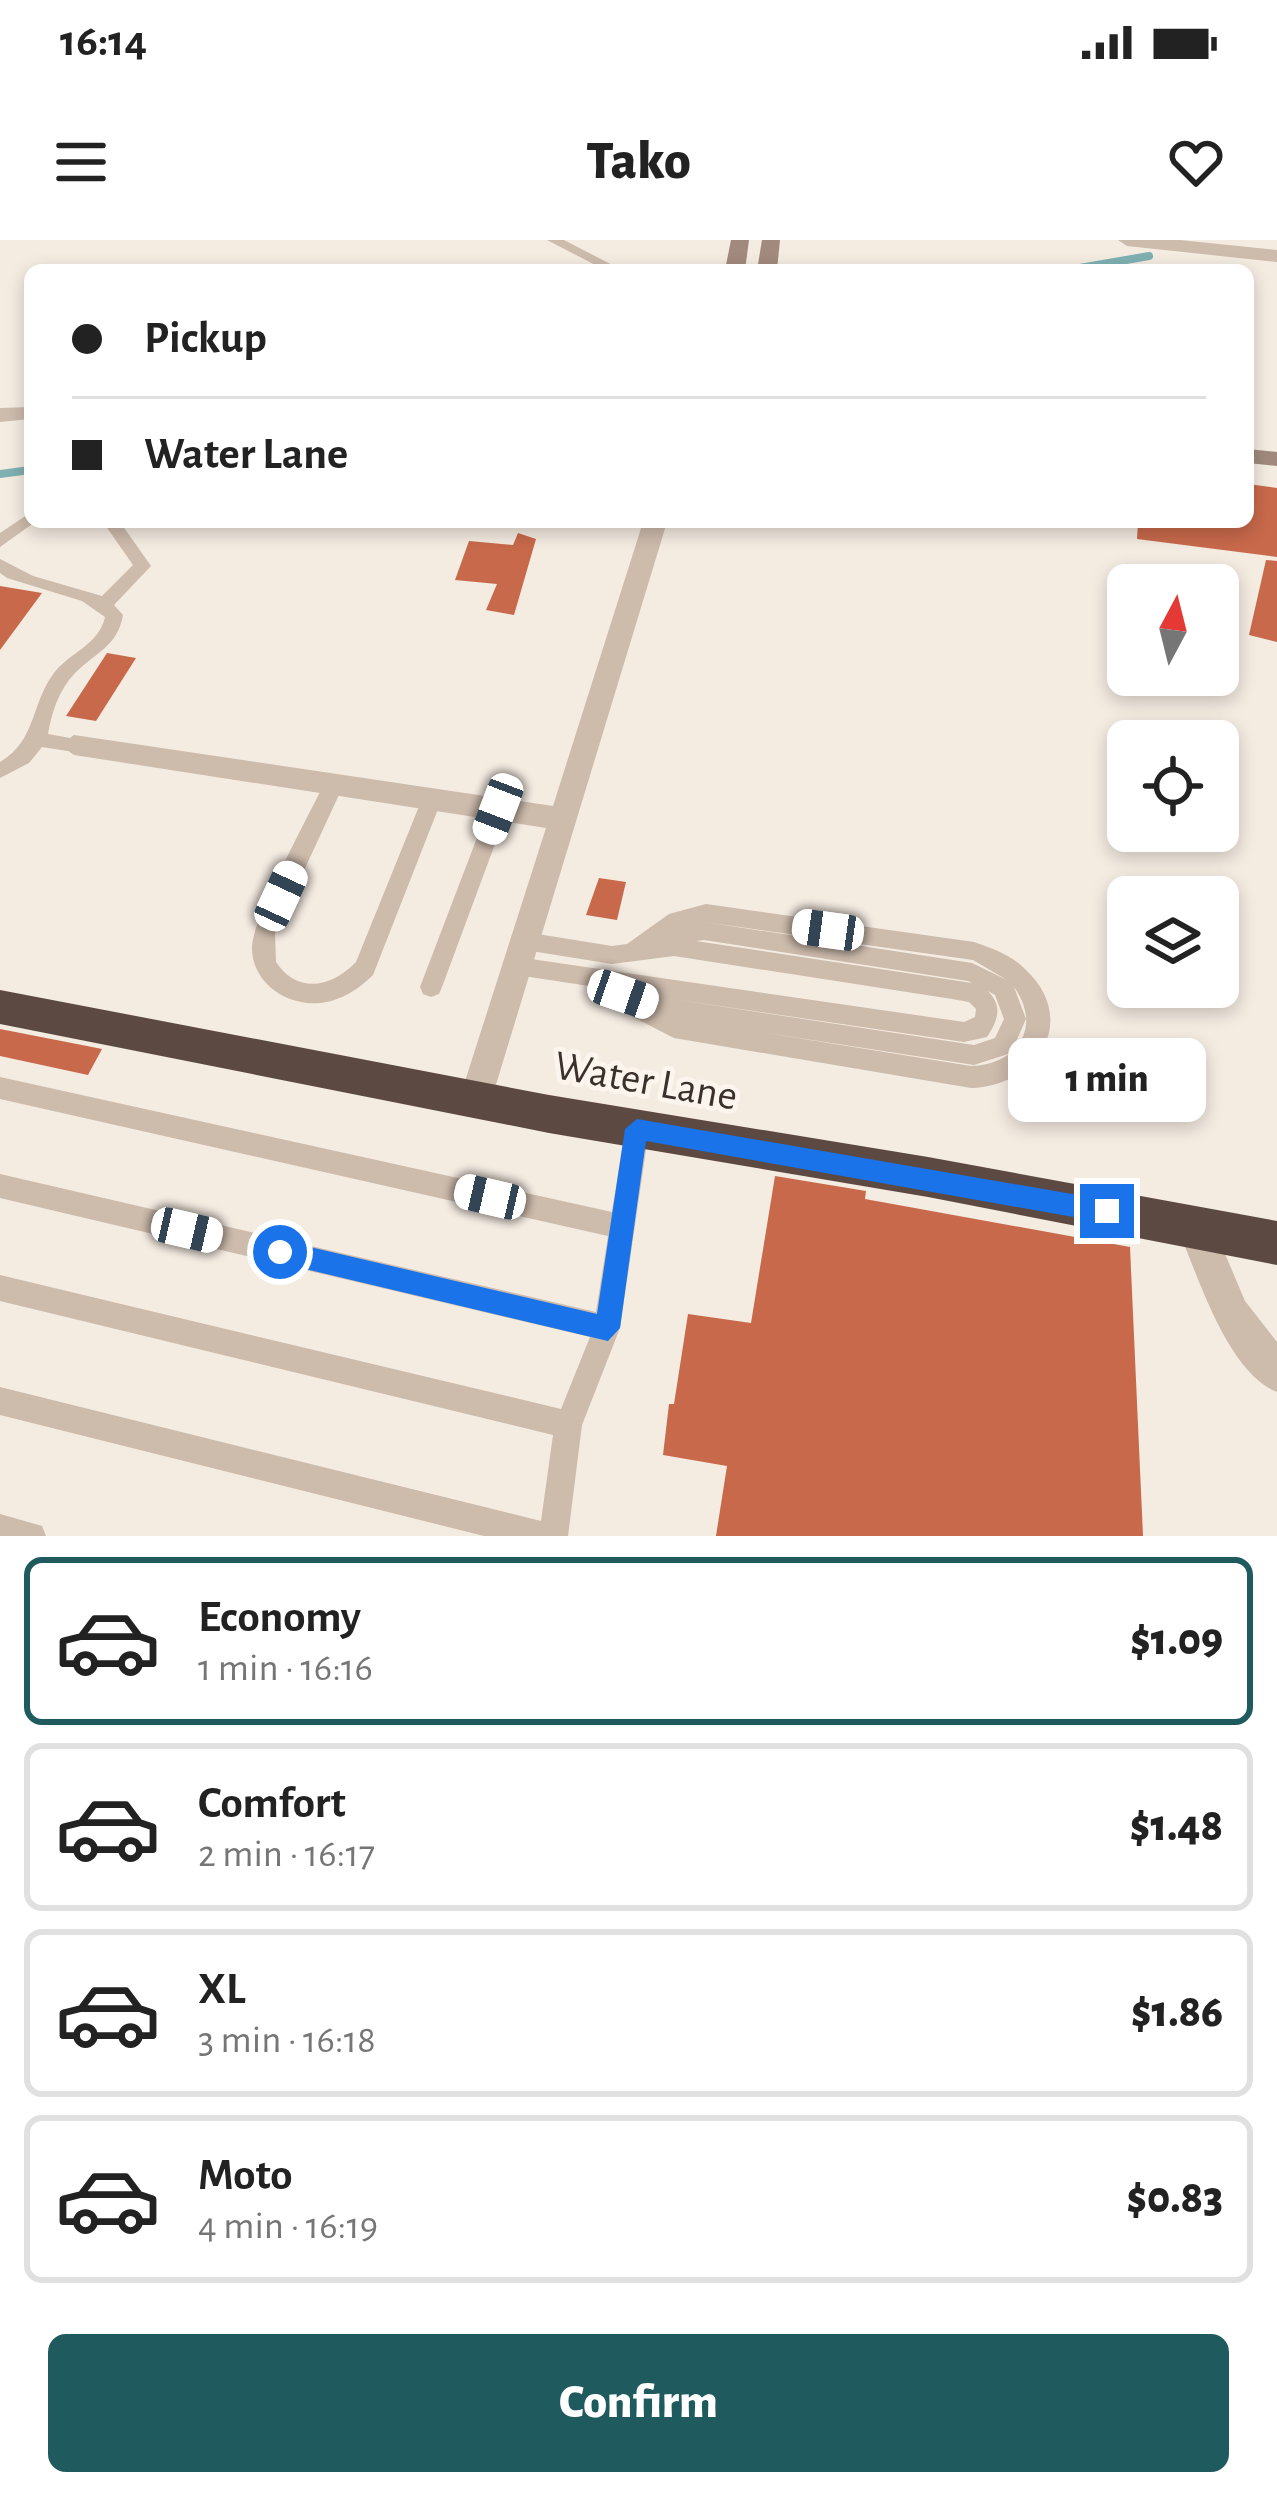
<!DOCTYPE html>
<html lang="en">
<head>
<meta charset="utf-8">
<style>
  body { margin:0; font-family:"Alegreya Sans",sans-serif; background:#f6f6f6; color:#222; height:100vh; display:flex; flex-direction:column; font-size:45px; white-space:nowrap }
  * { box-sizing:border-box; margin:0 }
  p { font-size:39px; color:#767676 }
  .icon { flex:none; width:66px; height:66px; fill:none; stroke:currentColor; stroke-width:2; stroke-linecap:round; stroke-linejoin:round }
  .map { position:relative; height:1296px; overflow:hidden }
  .details { display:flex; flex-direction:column; background:#fff; flex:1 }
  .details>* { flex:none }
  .hud { position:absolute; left:24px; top:24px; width:1230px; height:264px; border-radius:18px; box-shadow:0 6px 18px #0003; display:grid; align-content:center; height:264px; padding:0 48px; background:#fff }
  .needle { width:78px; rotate:7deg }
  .buttons { position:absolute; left:1107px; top:324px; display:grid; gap:24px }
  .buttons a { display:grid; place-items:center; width:132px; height:132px; border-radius:18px; background:#fff; box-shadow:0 6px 18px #0003; font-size:60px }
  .end { position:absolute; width:54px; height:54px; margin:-27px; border:15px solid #1a73e8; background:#fff; box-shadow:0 0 0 6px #fff }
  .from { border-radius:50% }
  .bubble { position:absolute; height:84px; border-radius:18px; background:#fff; box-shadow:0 6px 18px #0003; font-size:39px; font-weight:800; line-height:84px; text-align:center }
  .car { position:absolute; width:36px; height:72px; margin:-36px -18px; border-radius:15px; box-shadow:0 0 9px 3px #0007; background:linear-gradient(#fff 24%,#345 0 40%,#fff 0 76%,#345 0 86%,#fff 0) }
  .hud b { display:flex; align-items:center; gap:42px; height:114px; font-size:45px }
  .hud b+b { border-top:3px solid #e0e0e0 }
  .hud i { width:30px; height:30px; background:#222 }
  ul { padding:21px 0 0; list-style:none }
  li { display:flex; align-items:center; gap:36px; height:168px; margin:0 24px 18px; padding:0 24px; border:6px solid #e0e0e0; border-radius:18px }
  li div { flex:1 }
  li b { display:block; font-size:45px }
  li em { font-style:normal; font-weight:800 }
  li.selected { border-color:#1f5a5e }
  li>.icon { width:108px; height:108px; stroke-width:1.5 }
  .primary-button { display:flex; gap:24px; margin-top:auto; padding:24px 48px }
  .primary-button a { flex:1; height:138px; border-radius:18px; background:#1f5a5e; color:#fff; font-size:48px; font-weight:800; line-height:138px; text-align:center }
  .status { display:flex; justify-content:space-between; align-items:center; height:84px; padding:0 60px; background:#fff; direction:ltr }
  .status svg { height:33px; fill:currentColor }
  header { display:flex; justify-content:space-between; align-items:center; height:156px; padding:0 48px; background:#fff; font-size:54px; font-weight:800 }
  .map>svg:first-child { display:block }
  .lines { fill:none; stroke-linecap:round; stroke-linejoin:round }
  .stream { stroke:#7fb0b2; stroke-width:8 }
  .building { fill:#c8694b }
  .lane { fill:#cdbbac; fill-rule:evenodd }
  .street { fill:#cdbbac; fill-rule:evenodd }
  .secondary { fill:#a18a7d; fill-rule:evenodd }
  .highway { fill:#5c4a42; fill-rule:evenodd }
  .route { fill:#1a73e8 }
  .labels { text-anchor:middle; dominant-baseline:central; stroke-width:10; stroke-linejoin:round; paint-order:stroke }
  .street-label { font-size:42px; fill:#3b302b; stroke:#fbf5ee }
</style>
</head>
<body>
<div class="status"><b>16:14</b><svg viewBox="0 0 49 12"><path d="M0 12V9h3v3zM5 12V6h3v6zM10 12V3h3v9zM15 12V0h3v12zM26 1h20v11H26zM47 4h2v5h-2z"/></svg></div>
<header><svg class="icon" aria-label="menu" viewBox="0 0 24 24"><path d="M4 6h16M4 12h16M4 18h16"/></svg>Tako<svg class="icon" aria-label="heart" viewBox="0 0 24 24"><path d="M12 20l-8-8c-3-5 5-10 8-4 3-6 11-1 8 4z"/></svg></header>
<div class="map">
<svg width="1277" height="1296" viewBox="0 0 1277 1296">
  <rect width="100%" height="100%" fill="#f4ebe1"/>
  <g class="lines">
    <g class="stream">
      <path d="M1068,30L1149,16"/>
      <path d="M0,234L30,230"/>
    </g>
  </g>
  <g class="building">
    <path d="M1248,244L1277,248V317L1137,299L1138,282H1248Z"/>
    <path d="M518,293L536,299L514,375L486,370L497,344L455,340L469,301L513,305Z"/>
    <path d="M1266,320L1277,321V402L1249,395Z"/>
    <path d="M0,346L42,353L0,410Z"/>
    <path d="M107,413L136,418L96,481L66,476Z"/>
    <path d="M599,638L626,642L617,680L586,675Z"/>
    <path d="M0,789L87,806L102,809L88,835L0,816Z"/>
    <path d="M775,936L866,951L865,959L1130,1007L1143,1296H716L727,1226L663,1215L669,1164H674L688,1074L751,1083Z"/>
  </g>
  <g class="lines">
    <g class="lane">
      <path d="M547,0H564L622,30H605Z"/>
      <path d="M30,273V282H35L0,307V293Z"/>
      <path d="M103,282H120L151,326L114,365L123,375C118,406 95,413 75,433C59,450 52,471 48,494L81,500L84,505L74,512L42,507L29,523L0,538V522C37,500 30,465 54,433C70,412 99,405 105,377L82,361L7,338L0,333V319L33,336L102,356L133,325Z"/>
      <path d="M334,536L344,544L275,693L276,722C298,755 332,747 356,722L422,559L432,551L442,559L373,735C353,755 326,769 297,761C272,755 252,734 252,708C251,681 309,575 324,544Z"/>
      <path d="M498,561L508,569L442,747L439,754L431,757L423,754L420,747L488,569Z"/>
      <path d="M706,664L974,702C992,708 1011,715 1025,729C1080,780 1038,846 971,848L674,798L633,777L602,748L517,735L509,733L506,726L509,719L517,717L964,782L975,777L976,769L969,762L952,759L674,716L612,724L525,710L517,707L514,701L517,695L525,692L612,706L627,704L669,674ZM704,682L973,720L1007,740L972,723ZM704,700L968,741L972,743L696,701ZM1014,747C1043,787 1017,825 971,826L761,792L974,825L1011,813L1026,779ZM988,751L995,755L1004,779L995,798L974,805L672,759L964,802L987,797C998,780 1003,767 988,751Z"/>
      <path d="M0,837L612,972L625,889L629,881L637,878L645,881L649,889L620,1088L582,1185L568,1296H484L0,1175V1147L541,1281L553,1195L0,1061V1035L561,1169L590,1097L0,958V934L596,1072L608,996L0,859Z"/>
      <path d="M0,1274L42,1286L46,1296H0Z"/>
    </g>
    <g class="street">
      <path d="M1118,0H1180L1277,10V22L1127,6Z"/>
      <path d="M30,167V179L0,182V168Z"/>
      <path d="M643,282H667L488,871L476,876L464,871L459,860L546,588L74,515L60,505L74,495L553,566Z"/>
      <path d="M1196,971L1209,976L1245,1061L1277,1102V1152C1227,1132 1198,1036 1178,989L1183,976Z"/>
    </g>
    <g class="secondary">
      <path d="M731,0H749L745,30H725Z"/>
      <path d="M762,0H780L777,30H757Z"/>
      <path d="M1248,209L1277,212V226L1248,223Z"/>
    </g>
    <path class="highway" d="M0,750L549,855L928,917L1277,981V1025L928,957L549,893L0,784Z"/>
  </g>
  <path class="route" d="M637,879L1107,960L1118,971L1107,983L646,901L620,1088L608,1101L280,1023L269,1012L280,1000L597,1074L625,889Z"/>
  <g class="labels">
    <g class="street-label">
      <text transform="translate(646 841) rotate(10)">Water Lane</text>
    </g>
  </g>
</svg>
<div class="buttons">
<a><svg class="needle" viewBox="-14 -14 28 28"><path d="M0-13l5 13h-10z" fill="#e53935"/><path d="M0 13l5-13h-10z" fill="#767676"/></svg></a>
<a><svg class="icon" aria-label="locate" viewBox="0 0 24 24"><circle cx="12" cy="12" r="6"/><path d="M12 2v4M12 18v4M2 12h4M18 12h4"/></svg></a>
<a><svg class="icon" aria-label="layers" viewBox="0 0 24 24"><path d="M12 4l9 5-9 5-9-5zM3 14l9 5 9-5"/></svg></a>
</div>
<i class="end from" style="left:280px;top:1012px"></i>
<i class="end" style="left:1107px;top:971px"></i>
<div class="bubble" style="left:1008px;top:798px;width:198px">1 min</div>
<i class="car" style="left:498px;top:569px;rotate:201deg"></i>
<i class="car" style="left:281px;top:656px;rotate:25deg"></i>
<i class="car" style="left:828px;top:690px;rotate:278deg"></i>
<i class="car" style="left:623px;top:754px;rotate:109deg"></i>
<i class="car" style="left:490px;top:957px;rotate:283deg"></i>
<i class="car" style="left:187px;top:990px;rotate:103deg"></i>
<div class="hud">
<b><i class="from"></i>Pickup</b>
<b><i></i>Water Lane</b>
</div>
</div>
<section class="details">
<ul>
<li class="selected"><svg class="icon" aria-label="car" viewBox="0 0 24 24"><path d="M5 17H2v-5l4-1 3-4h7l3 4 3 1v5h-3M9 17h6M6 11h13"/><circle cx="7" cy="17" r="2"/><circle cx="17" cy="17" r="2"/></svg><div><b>Economy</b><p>1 min · 16:16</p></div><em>$1.09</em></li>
<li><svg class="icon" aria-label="car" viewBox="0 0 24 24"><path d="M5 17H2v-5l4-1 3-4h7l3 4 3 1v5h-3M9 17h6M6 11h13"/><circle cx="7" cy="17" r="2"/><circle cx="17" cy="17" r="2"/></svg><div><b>Comfort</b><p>2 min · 16:17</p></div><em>$1.48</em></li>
<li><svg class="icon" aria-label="car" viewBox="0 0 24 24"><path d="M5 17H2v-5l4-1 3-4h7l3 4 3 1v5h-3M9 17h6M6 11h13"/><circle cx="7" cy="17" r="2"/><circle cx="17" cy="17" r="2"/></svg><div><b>XL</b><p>3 min · 16:18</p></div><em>$1.86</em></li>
<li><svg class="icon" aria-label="car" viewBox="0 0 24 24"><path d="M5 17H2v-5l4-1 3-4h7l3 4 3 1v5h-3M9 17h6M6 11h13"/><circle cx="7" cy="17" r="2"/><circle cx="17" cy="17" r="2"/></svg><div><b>Moto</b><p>4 min · 16:19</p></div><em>$0.83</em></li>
</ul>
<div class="primary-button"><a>Confirm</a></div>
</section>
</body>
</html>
